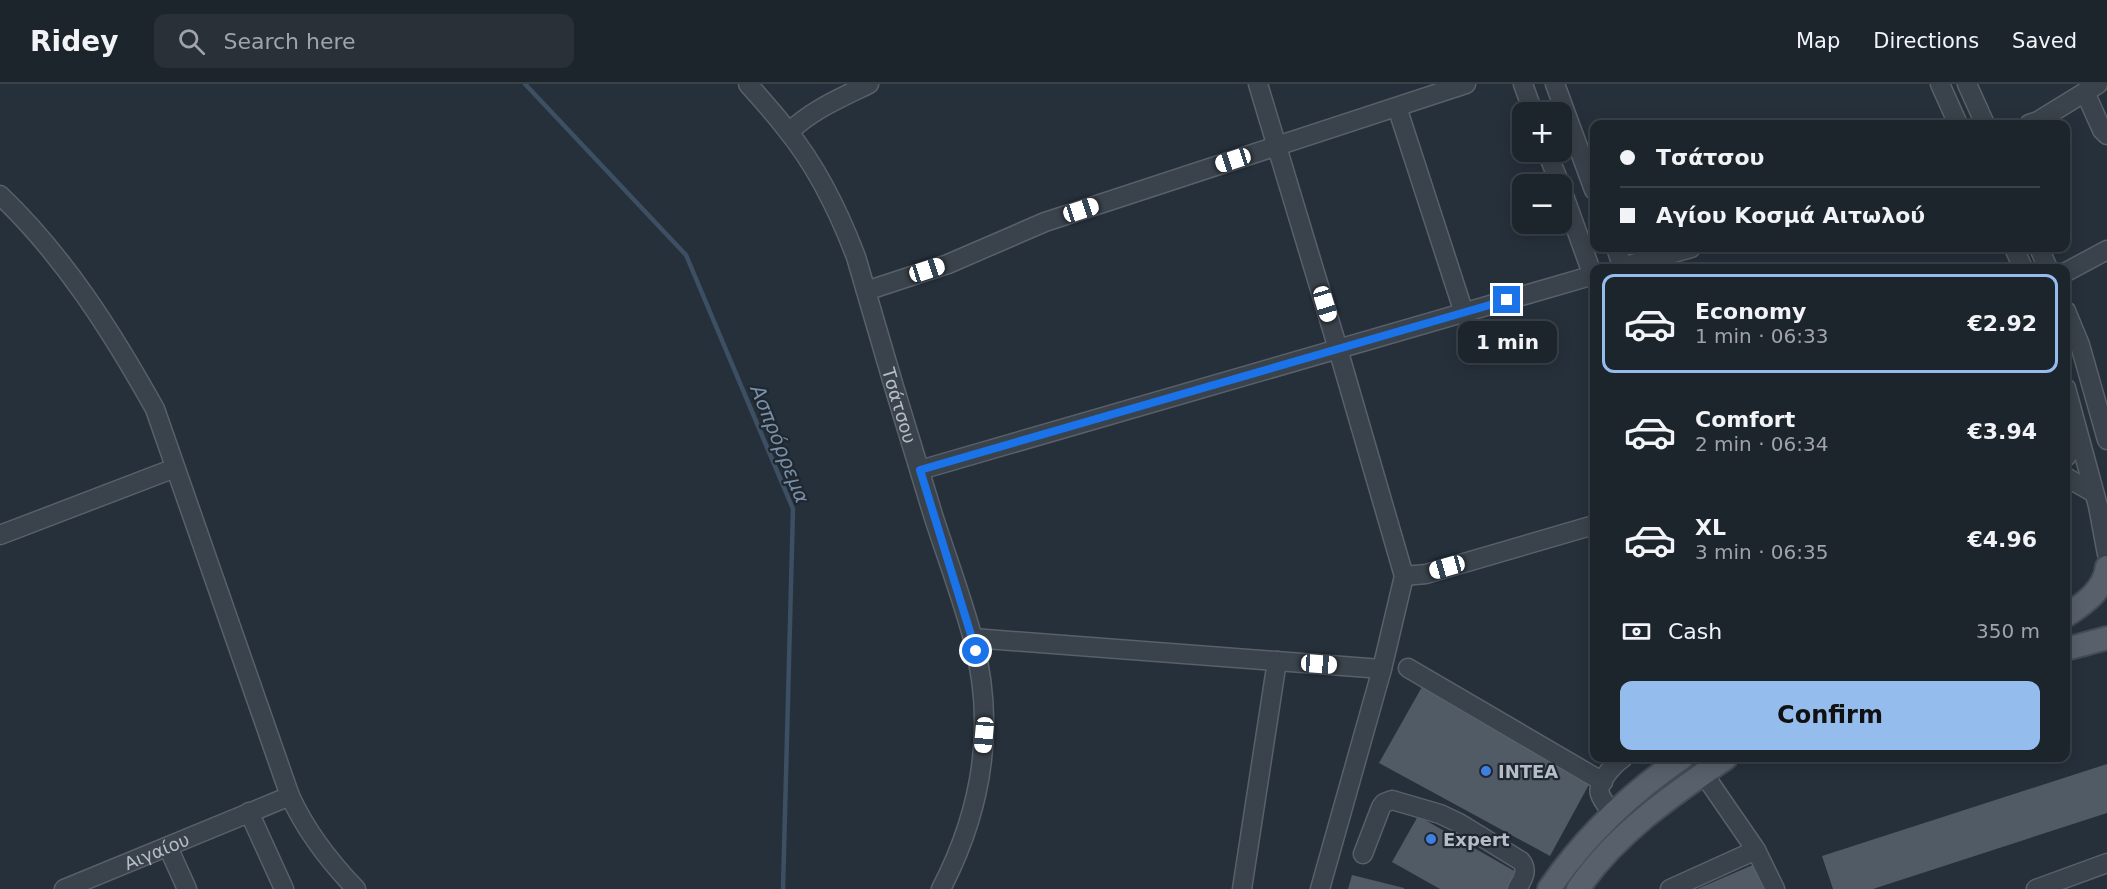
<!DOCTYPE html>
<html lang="en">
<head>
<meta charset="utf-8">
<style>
  body { margin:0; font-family:"DejaVu Sans",sans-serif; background:#293038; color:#f1f3f6; height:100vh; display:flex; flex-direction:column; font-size:22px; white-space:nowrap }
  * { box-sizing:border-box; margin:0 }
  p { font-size:20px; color:#a0a4a9 }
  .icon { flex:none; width:33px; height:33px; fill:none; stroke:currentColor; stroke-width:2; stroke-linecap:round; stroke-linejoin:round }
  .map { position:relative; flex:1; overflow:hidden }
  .details { position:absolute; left:1590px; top:180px; width:480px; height:498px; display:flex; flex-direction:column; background:#1c242c; border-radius:12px; box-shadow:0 3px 15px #0003,0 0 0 2px #3a4148 }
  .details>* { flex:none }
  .guide { position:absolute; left:1590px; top:36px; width:480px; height:132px; border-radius:12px; box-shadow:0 3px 15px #0003,0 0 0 2px #3a4148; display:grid; align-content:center; height:132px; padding:0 30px; background:#1c242c }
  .fabs { position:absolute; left:1512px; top:18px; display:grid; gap:12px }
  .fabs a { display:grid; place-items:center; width:60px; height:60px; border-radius:12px; background:#1c242c; box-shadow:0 3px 15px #0003,0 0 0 2px #3a4148; font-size:30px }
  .end { position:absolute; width:27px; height:27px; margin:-14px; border:8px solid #1a73e8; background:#fff; box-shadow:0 0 0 3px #fff }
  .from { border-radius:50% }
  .bubble { position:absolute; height:42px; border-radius:12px; background:#1c242c; box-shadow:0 3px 15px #0003,0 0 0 2px #3a4148; font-size:20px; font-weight:700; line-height:42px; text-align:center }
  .car { position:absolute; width:18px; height:36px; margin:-18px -9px; border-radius:8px; box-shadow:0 0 4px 2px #0007; background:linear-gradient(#fff 24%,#345 0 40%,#fff 0 76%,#345 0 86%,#fff 0) }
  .guide b { display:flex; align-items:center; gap:21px; height:57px; font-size:22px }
  .guide b+b { border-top:2px solid #3a4148 }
  .guide i { width:15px; height:15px; background:#f1f3f6 }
  ul { padding:10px 0 0; list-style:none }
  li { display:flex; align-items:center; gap:18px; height:99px; margin:0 12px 9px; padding:0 18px; border:3px solid transparent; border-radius:12px }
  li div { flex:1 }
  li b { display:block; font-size:22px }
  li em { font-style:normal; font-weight:700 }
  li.active { border-color:#94bced }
  li>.icon { width:54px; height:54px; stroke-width:1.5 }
  .pay { display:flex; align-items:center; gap:15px; height:66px; padding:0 30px; font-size:22px }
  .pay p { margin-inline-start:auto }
  .primary-button { display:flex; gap:12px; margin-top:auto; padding:12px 30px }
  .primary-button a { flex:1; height:69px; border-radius:12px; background:#94bced; color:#111; font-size:24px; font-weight:700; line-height:69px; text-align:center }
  header { display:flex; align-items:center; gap:36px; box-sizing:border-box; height:84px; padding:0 30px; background:#1c242c; border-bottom:2px solid #3a4148 }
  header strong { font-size:28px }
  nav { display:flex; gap:33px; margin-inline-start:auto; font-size:21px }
  .search { width:420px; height:54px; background:#293038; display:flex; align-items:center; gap:15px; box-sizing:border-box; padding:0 21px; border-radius:12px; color:#a0a4a9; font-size:22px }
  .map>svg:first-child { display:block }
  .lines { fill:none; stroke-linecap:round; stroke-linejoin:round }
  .stream { stroke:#3d4f62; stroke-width:4.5 }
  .building { fill:#505b65 }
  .minor-casing { stroke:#586069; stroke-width:21 }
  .major-casing { stroke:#434b54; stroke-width:26 }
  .minor { stroke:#3a424b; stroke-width:18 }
  .major { stroke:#58616b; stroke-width:22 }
  .route { stroke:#1a73e8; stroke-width:8 }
  .shop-dot { fill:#3f7fe0; stroke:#1f2730; stroke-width:2 }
  .labels { text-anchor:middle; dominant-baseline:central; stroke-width:4.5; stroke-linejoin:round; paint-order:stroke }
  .street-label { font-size:18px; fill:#b6bdc6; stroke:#1f2730 }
  .poi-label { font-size:18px; font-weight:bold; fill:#b6bdc6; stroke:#1f2730; text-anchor:start }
  .water-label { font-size:20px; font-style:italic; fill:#798fa7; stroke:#1f2730 }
</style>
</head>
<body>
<header>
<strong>Ridey</strong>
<div class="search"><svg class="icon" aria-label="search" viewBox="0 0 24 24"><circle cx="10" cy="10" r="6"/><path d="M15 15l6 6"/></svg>Search here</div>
<nav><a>Map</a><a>Directions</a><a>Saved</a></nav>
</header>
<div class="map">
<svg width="2107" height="805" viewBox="0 0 2107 805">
  <rect width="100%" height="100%" fill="#26303b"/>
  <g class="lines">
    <path class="stream" d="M525,0L686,171L793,425L783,805"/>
  </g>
  <g class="building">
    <path d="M1423,601L1592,695L1550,772L1379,679Z"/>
    <path d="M2107,680V729L1873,805H1833L1822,772Z"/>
    <path d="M1418,732L1518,789L1510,805H1440L1392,778Z"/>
    <path d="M1755,780L1766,805H1697Z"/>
    <path d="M1352,791L1404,804V805H1348Z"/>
  </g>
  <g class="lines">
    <defs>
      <g id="minor">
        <path id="s1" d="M748,0C761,15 775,30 787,46C817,83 839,128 856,173C881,260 907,347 934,434C947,474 962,514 973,555C996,642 982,726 941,805"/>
        <path d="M1258,0L1338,265L1404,492L1382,585L1320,805"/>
        <path d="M1523,0L1533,28"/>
        <path d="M1555,0L1594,106"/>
        <path d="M1940,0L1958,40"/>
        <path d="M1967,0L1985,40"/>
        <path d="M2085,8L2102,46L2107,51"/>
        <path d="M1397,23L1464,229"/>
        <path d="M2029,40L2038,37L2098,0"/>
        <path d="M789,48C812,26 840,14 869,0"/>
        <path d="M1547,68L1560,100"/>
        <path d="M1562,106L1594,195"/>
        <path d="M0,111C64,172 112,248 155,325L290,712C306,747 329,777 356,805"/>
        <path d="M1616,164L1623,184"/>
        <path d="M2014,164L2023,184"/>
        <path d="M2039,164L2048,184"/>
        <path d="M1618,184L1691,164"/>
        <path d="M2066,188L2107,166"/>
        <path d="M866,207L948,180L1045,138L1466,0"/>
        <path d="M2066,227L2080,261L2107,356"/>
        <path d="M2066,304L2098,422L2107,470"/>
        <path d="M2066,373L2079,356"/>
        <path d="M920,386L1594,191"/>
        <path d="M2066,393L2094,409"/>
        <path d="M0,451L175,384"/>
        <path d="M1404,492L1426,490L1594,441"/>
        <path d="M973,554L1382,585"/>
        <path d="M1408,584L1603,698"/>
        <path d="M1703,689L1756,766L1775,805"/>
        <path d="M249,728L284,805"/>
        <path d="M1614,731C1609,724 1602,717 1600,710C1596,699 1615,679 1623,674"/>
        <path d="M168,763L187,805"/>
        <path d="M1363,770L1381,723L1384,719L1392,716L1440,730L1459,739L1521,777C1529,787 1522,796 1517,805"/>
        <path id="s2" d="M64,805L290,712"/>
        <path d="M1242,805L1277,577"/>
        <path d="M1670,805L1756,766"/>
        <path d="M2036,805L2107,779"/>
      </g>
      <g id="major">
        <path d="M2067,531C2085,519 2104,506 2107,483"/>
        <path d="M2066,565L2107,554"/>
        <path d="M1549,805C1584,754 1631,709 1682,674"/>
        <path d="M1578,805C1615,750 1672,711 1726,674"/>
      </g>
    </defs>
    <use href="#minor" class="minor-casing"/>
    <use href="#major" class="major-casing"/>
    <use href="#minor" class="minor"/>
    <use href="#major" class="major"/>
  </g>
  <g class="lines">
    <path class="route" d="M976,567L920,386L1507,216"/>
  </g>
  <g class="shop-dot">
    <circle cx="1486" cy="687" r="6"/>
    <circle cx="1431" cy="755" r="6"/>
  </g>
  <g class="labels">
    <g class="street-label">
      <text stroke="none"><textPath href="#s1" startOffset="360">Τσάτσου</textPath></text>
      <text stroke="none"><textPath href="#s2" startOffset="100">Αιγαίου</textPath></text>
    </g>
    <g class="poi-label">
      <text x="1498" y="687">INTEA</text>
      <text x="1443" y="755">Expert</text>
    </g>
    <g class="water-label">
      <text transform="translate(780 360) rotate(68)">Ασπρόρρεμα</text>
    </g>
  </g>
</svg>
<div class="fabs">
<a>+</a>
<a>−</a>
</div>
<i class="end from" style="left:976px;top:567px"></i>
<i class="end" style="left:1507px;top:216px"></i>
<div class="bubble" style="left:1458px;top:237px;width:99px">1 min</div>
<i class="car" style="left:1233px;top:76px;rotate:252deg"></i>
<i class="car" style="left:1081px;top:126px;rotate:72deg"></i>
<i class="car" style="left:927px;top:186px;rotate:72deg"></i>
<i class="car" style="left:1325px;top:220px;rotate:163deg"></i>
<i class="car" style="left:1447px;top:483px;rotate:254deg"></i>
<i class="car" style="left:1319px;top:580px;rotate:94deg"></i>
<i class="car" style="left:984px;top:651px;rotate:185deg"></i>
<div class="guide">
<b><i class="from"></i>Τσάτσου</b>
<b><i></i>Αγίου Κοσμά Αιτωλού</b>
</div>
<section class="details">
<ul>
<li class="active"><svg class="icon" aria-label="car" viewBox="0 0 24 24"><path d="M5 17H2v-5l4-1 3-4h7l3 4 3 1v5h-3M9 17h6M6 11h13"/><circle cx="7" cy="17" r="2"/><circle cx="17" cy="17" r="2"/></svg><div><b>Economy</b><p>1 min · 06:33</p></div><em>€2.92</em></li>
<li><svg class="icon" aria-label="car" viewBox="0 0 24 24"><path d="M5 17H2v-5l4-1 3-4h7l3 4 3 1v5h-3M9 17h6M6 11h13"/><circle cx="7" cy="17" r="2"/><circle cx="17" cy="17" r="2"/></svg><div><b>Comfort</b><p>2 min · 06:34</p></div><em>€3.94</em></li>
<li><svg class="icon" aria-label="car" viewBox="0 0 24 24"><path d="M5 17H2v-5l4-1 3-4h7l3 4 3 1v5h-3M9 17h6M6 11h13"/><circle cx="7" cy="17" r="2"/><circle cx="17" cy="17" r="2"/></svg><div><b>XL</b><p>3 min · 06:35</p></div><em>€4.96</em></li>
</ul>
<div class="pay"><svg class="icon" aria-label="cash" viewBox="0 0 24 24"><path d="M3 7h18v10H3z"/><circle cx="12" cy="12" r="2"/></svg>Cash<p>350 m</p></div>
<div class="primary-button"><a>Confirm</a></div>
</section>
</div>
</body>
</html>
